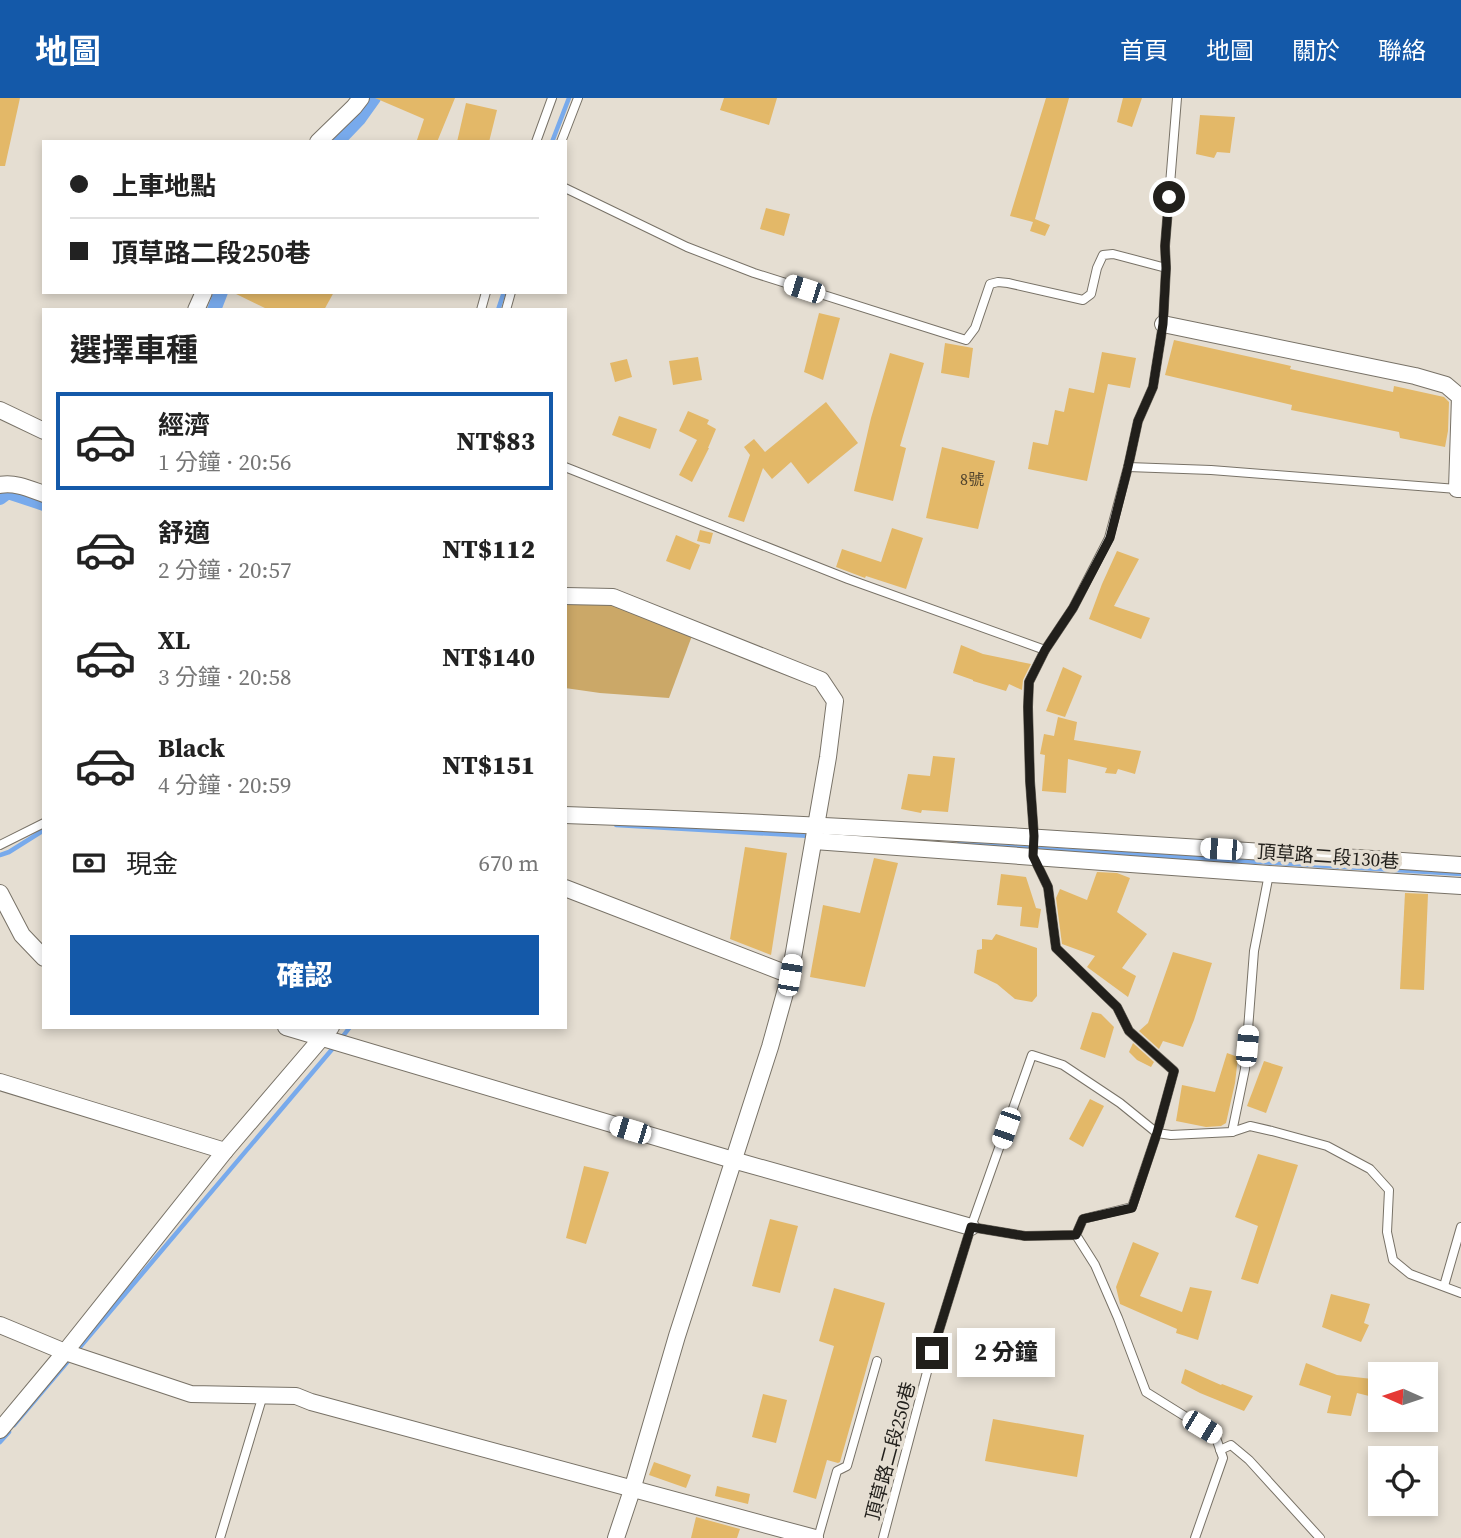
<!DOCTYPE html>
<html lang="zh-TW">
<head>
<meta charset="utf-8">
<style>
  body { margin:0; font-family:"Source Serif 4","Noto Sans TC",serif; background:#f6f6f6; color:#222; height:100vh; display:flex; flex-direction:column; font-size:26px; white-space:nowrap }
  * { box-sizing:border-box; margin:0 }
  p { font-size:23px; color:#767676 }
  .icon { flex:none; width:38px; height:38px; fill:none; stroke:currentColor; stroke-width:2; stroke-linecap:round; stroke-linejoin:round }
  .map { position:relative; flex:1; overflow:hidden }
  .sheet { position:absolute; left:42px; top:210px; width:525px; height:721px; display:flex; flex-direction:column; background:#fff; border-radius:0px; box-shadow:0 4px 10px #0003 }
  .sheet>* { flex:none }
  .banner { position:absolute; left:42px; top:42px; width:525px; height:154px; border-radius:0px; box-shadow:0 4px 10px #0003; display:grid; align-content:center; height:154px; padding:0 28px; background:#fff }
  .needle { width:46px; rotate:273deg }
  .tools { position:absolute; left:1368px; top:1264px; display:grid; gap:14px }
  .tools a { display:grid; place-items:center; width:70px; height:70px; border-radius:0px; background:#fff; box-shadow:0 4px 10px #0003; font-size:35px }
  .end { position:absolute; width:32px; height:32px; margin:-16px; border:9px solid #211f1b; background:#fff; box-shadow:0 0 0 4px #fff }
  .from { border-radius:50% }
  .bubble { position:absolute; height:49px; border-radius:0px; background:#fff; box-shadow:0 4px 10px #0003; font-size:23px; font-weight:800; line-height:49px; text-align:center }
  .car { position:absolute; width:21px; height:42px; margin:-21px -10px; border-radius:9px; box-shadow:0 0 5px 2px #0007; background:linear-gradient(#fff 24%,#345 0 40%,#fff 0 76%,#345 0 86%,#fff 0) }
  .banner b { display:flex; align-items:center; gap:24px; height:66px; font-size:26px }
  .banner b+b { border-top:2px solid #e0e0e0 }
  .banner i { width:18px; height:18px; background:#222 }
  ul { padding:0; list-style:none }
  li { display:flex; align-items:center; gap:21px; height:98px; margin:0 14px 10px; padding:0 14px; border:4px solid transparent; border-radius:0px }
  li div { flex:1 }
  li b { display:block; font-size:26px }
  li em { font-style:normal; font-weight:800 }
  li.current { border-color:#1459a9 }
  li>.icon { width:63px; height:63px; stroke-width:1.5 }
  h2 { padding:0 28px; font-size:32px; line-height:84px }
  .pay { display:flex; align-items:center; gap:18px; height:77px; padding:0 28px; font-size:26px }
  .pay p { margin-inline-start:auto }
  .primary-button { display:flex; gap:14px; margin-top:auto; padding:14px 28px }
  .primary-button a { flex:1; height:80px; border-radius:0px; background:#1459a9; color:#fff; font-size:28px; font-weight:800; line-height:80px; text-align:center }
  header { display:flex; align-items:center; gap:42px; box-sizing:border-box; height:98px; padding:0 35px; background:#1459a9; color:#fff }
  header strong { font-size:33px }
  nav { display:flex; gap:38px; margin-inline-start:auto; font-size:24px }
  .map>svg:first-child { display:block }
  .green { fill:#cba868 }
  .lines { fill:none; stroke-linecap:round; stroke-linejoin:round }
  .stream { stroke:#78aaec; stroke-width:4.5 }
  .canal { stroke:#78aaec; stroke-width:14 }
  .building { fill:#e3b868 }
  .lane-casing { stroke:#787267; stroke-width:10 }
  .street-casing { stroke:#787267; stroke-width:18 }
  .lane { stroke:#fff; stroke-width:8 }
  .street { stroke:#fff; stroke-width:16 }
  .route { stroke:#211f1b; stroke-width:9 }
  .labels { text-anchor:middle; dominant-baseline:central; stroke-width:7; stroke-linejoin:round; paint-order:stroke }
  .number-label { font-size:16px; fill:#52452e }
  .street-label { font-size:19px; fill:#211f1b; stroke:#e5ded2 }
</style>
</head>
<body>
<header>
<strong>地圖</strong>
<nav><a>首頁</a><a>地圖</a><a>關於</a><a>聯絡</a></nav>
</header>
<div class="map">
<svg width="1461" height="1440" viewBox="0 0 1461 1440">
  <rect width="100%" height="100%" fill="#e5ded2"/>
  <path class="green" d="M565,501H594L693,535L669,600L600,595L565,590Z"/>
  <g class="lines">
    <g class="stream">
      <path d="M552,44L569,0"/>
      <path d="M498,212L504,194"/>
      <path d="M616,727L810,738"/>
      <path d="M959,746L1461,776"/>
      <path d="M0,757L9,754L44,732"/>
      <path d="M340,942L350,929"/>
      <path d="M14,1327L334,949"/>
      <path d="M0,1344L9,1334"/>
    </g>
    <g class="canal">
      <path d="M337,44L359,21L374,0"/>
      <path d="M214,212L221,194"/>
      <path d="M0,400L8,394L44,406"/>
    </g>
  </g>
  <g class="building">
    <path d="M0,0H20L5,68H0Z"/>
    <path d="M375,0H455L437,44L417,42L424,21Z"/>
    <path d="M724,0H777L769,27L720,12Z"/>
    <path d="M1046,0H1069L1035,121L1050,127L1045,138L1030,133L1033,124L1010,118Z"/>
    <path d="M1123,0H1142L1132,29L1117,24Z"/>
    <path d="M466,5L497,12L489,44H457Z"/>
    <path d="M1200,17L1235,19L1230,55L1217,54L1214,60L1196,56Z"/>
    <path d="M766,110L790,116L784,138L760,131Z"/>
    <path d="M232,194H334L324,212H269Z"/>
    <path d="M819,215L840,220L823,282L804,274Z"/>
    <path d="M1174,242L1291,268L1290,271L1393,294L1394,288L1444,299L1449,304L1448,333L1445,349L1400,340L1399,334L1291,312L1292,307L1165,277Z"/>
    <path d="M945,245L973,250L969,280L941,275Z"/>
    <path d="M1102,254L1136,260L1130,290L1108,286L1087,383L1028,371L1033,344L1048,347L1055,312L1064,314L1069,290L1094,295Z"/>
    <path d="M890,255L924,265L900,348L906,350L893,403L854,393L871,320Z"/>
    <path d="M698,259L702,282L673,287L669,263Z"/>
    <path d="M627,261L632,279L615,284L610,265Z"/>
    <path d="M826,304L858,345L808,386L791,364L772,381L763,370L744,424L728,419L750,357L744,349L754,341L765,354Z"/>
    <path d="M688,313L709,322L707,326L716,331L708,350H709L692,384L679,377L697,342L679,333Z"/>
    <path d="M619,318L657,331L650,351L612,337Z"/>
    <path d="M942,349L995,363L978,431L926,420Z"/>
    <path d="M892,430L923,440L906,491L866,478L865,480L836,469L842,451L881,464Z"/>
    <path d="M700,432L713,435L710,446L697,443Z"/>
    <path d="M676,437L700,447L690,472L666,463Z"/>
    <path d="M1117,453L1139,461L1114,508L1150,520L1141,541L1089,521L1102,486Z"/>
    <path d="M961,547L983,556L1031,566L1023,582L1022,592L1009,586L1006,593L973,583V582L953,575Z"/>
    <path d="M1063,569L1082,578L1065,619L1046,613Z"/>
    <path d="M1058,619L1077,624L1074,642L1141,653L1135,676L1118,671L1116,676L1105,675L1107,670L1068,661L1066,695L1042,693L1045,657L1040,656L1044,636L1054,638Z"/>
    <path d="M933,658L955,660L948,714L922,712L921,715L901,711L908,676L930,678Z"/>
    <path d="M745,749L787,755L771,857L730,841Z"/>
    <path d="M874,760L898,765L865,889L810,879L823,807L860,815Z"/>
    <path d="M1097,774L1117,775L1130,780L1117,814L1147,836L1122,870L1136,878L1128,899L1087,869L1095,858L1062,846L1056,800L1060,791L1087,802Z"/>
    <path d="M1001,776L1026,779L1036,810L1041,811L1038,830L1020,828L1022,809L997,807Z"/>
    <path d="M1405,795L1428,796L1424,892L1400,891Z"/>
    <path d="M996,836L1037,850V898L1032,904L1015,901L997,886L974,875L977,852L982,851V841L992,842Z"/>
    <path d="M1173,854L1212,865L1194,922L1183,949L1163,943L1159,951L1139,933L1148,925Z"/>
    <path d="M1092,914L1101,916L1114,929L1105,960L1080,951Z"/>
    <path d="M1133,945L1154,964L1151,969L1137,962L1129,954Z"/>
    <path d="M1227,955L1238,959L1235,985L1226,1025L1221,1028L1206,1029L1176,1023L1182,987L1215,994Z"/>
    <path d="M1264,963L1283,969L1266,1015L1247,1008Z"/>
    <path d="M1090,1001L1104,1008L1083,1049L1069,1041Z"/>
    <path d="M1258,1056L1298,1067L1258,1186L1241,1181L1258,1128L1235,1119Z"/>
    <path d="M584,1068L609,1074L586,1146L566,1140Z"/>
    <path d="M770,1121L798,1128L780,1195L752,1188Z"/>
    <path d="M1133,1144L1159,1155L1140,1198L1182,1214L1190,1189L1212,1193L1198,1242L1176,1235L1177,1231L1120,1206L1116,1189Z"/>
    <path d="M834,1190L885,1205L840,1364L838,1365L827,1362L816,1401L793,1394L834,1248L819,1243Z"/>
    <path d="M1331,1196L1370,1206L1364,1225L1369,1227L1361,1244L1322,1229Z"/>
    <path d="M1306,1265L1337,1277L1381,1282V1301L1357,1295L1351,1318L1327,1315L1331,1298L1299,1287Z"/>
    <path d="M1185,1271L1221,1287L1222,1286L1253,1298L1244,1313L1200,1295L1181,1285Z"/>
    <path d="M763,1296L787,1302L776,1345L752,1339Z"/>
    <path d="M993,1321L1084,1337L1077,1379L985,1363Z"/>
    <path d="M654,1364L691,1377L686,1390L649,1377Z"/>
    <path d="M717,1388L750,1396L748,1406L715,1398Z"/>
    <path d="M696,1419L740,1431L737,1440H691Z"/>
  </g>
  <g class="lines">
    <defs>
      <g id="lane">
        <path d="M1177,0L1165,148L1166,170L1163,226L1153,289L1138,323L1128,369L1109,440L1073,510L1045,552L1029,584L1028,609L1030,683L1034,738L1033,758L1048,789L1056,850L1117,909L1129,933L1174,973L1157,1035L1132,1109L1083,1121L1076,1137L1095,1167L1118,1220L1146,1294L1215,1337L1223,1360L1195,1440"/>
        <path d="M536,44L552,0"/>
        <path d="M561,44L578,0"/>
        <path d="M565,90L687,149L754,175L966,242L975,230L990,186L998,184L1008,185L1083,202L1091,196L1097,170L1103,157L1113,156L1166,170"/>
        <path d="M481,212L486,194"/>
        <path d="M506,212L511,194"/>
        <path d="M565,369L848,481L1045,552"/>
        <path d="M1128,369L1211,372L1457,391"/>
        <path d="M0,747L44,725"/>
        <path d="M1232,1034L1245,971L1254,853L1269,776"/>
        <path d="M971,1129L1025,1138L1076,1137"/>
        <path d="M1444,1188L1461,1129"/>
        <path d="M1220,1352L1231,1347L1249,1362L1320,1440"/>
        <path d="M220,1440L263,1297"/>
        <path d="M818,1440L837,1373L847,1368L877,1263"/>
        <path d="M883,1440L932,1255L971,1129L1032,957L1063,967L1120,1005L1157,1035L1171,1037L1232,1034L1250,1028L1272,1033L1327,1048L1370,1071L1389,1092L1387,1134L1393,1162L1410,1176L1461,1195"/>
      </g>
      <g id="street">
        <path d="M318,44L354,9L361,0"/>
        <path d="M196,212L204,194"/>
        <path d="M1163,226L1415,278L1446,287L1460,299L1457,391H1461"/>
        <path d="M0,312L44,333"/>
        <path d="M0,387C15,384 30,391 44,396"/>
        <path d="M565,498L613,499L821,582L835,603L828,659L790,877L770,949L677,1238L632,1392L616,1440"/>
        <path d="M565,717C864,727 1163,747 1461,767"/>
        <path d="M814,743L1269,776L1461,788"/>
        <path d="M565,790L790,877"/>
        <path d="M0,795L22,837L44,860"/>
        <path d="M286,929L733,1062L971,1129"/>
        <path d="M0,984L225,1053"/>
        <path d="M0,1227L65,1254L191,1296L296,1298L311,1304L815,1440"/>
        <path d="M0,1332L65,1254L225,1053L331,929"/>
      </g>
    </defs>
    <use href="#lane" class="lane-casing"/>
    <use href="#street" class="street-casing"/>
    <use href="#lane" class="lane"/>
    <use href="#street" class="street"/>
  </g>
  <g class="lines">
    <path class="route" d="M932,1255L971,1129L1025,1138L1076,1137L1083,1121L1132,1110L1157,1035L1174,973L1129,933L1117,909L1056,850L1048,789L1033,758L1034,738L1030,683L1028,609L1029,584L1045,552L1073,510L1110,440L1128,369L1138,323L1153,289L1163,226L1166,170L1165,148L1169,99"/>
  </g>
  <g class="labels">
    <g class="number-label">
      <text x="972" y="381">8號</text>
    </g>
    <g class="street-label">
      <text transform="translate(1328 758) rotate(4)">頂草路二段130巷</text>
      <text transform="translate(890 1353) rotate(-75)">頂草路二段250巷</text>
    </g>
  </g>
</svg>
<div class="tools">
<a><svg class="needle" viewBox="-14 -14 28 28"><path d="M0-13l5 13h-10z" fill="#e53935"/><path d="M0 13l5-13h-10z" fill="#767676"/></svg></a>
<a><svg class="icon" aria-label="locate" viewBox="0 0 24 24"><circle cx="12" cy="12" r="6"/><path d="M12 2v4M12 18v4M2 12h4M18 12h4"/></svg></a>
</div>
<i class="end from" style="left:1169px;top:99px"></i>
<i class="end" style="left:932px;top:1255px"></i>
<div class="bubble" style="left:957px;top:1230px;width:98px">2 分鐘</div>
<i class="car" style="left:804px;top:191px;rotate:288deg"></i>
<i class="car" style="left:1221px;top:751px;rotate:274deg"></i>
<i class="car" style="left:790px;top:877px;rotate:10deg"></i>
<i class="car" style="left:1247px;top:948px;rotate:5deg"></i>
<i class="car" style="left:1006px;top:1030px;rotate:199deg"></i>
<i class="car" style="left:630px;top:1032px;rotate:287deg"></i>
<i class="car" style="left:1202px;top:1329px;rotate:121deg"></i>
<div class="banner">
<b><i class="from"></i>上車地點</b>
<b><i></i>頂草路二段250巷</b>
</div>
<section class="sheet">
<h2>選擇車種</h2>
<ul>
<li class="current"><svg class="icon" aria-label="car" viewBox="0 0 24 24"><path d="M5 17H2v-5l4-1 3-4h7l3 4 3 1v5h-3M9 17h6M6 11h13"/><circle cx="7" cy="17" r="2"/><circle cx="17" cy="17" r="2"/></svg><div><b>經濟</b><p>1 分鐘 · 20:56</p></div><em>NT$83</em></li>
<li><svg class="icon" aria-label="car" viewBox="0 0 24 24"><path d="M5 17H2v-5l4-1 3-4h7l3 4 3 1v5h-3M9 17h6M6 11h13"/><circle cx="7" cy="17" r="2"/><circle cx="17" cy="17" r="2"/></svg><div><b>舒適</b><p>2 分鐘 · 20:57</p></div><em>NT$112</em></li>
<li><svg class="icon" aria-label="car" viewBox="0 0 24 24"><path d="M5 17H2v-5l4-1 3-4h7l3 4 3 1v5h-3M9 17h6M6 11h13"/><circle cx="7" cy="17" r="2"/><circle cx="17" cy="17" r="2"/></svg><div><b>XL</b><p>3 分鐘 · 20:58</p></div><em>NT$140</em></li>
<li><svg class="icon" aria-label="car" viewBox="0 0 24 24"><path d="M5 17H2v-5l4-1 3-4h7l3 4 3 1v5h-3M9 17h6M6 11h13"/><circle cx="7" cy="17" r="2"/><circle cx="17" cy="17" r="2"/></svg><div><b>Black</b><p>4 分鐘 · 20:59</p></div><em>NT$151</em></li>
</ul>
<div class="pay"><svg class="icon" aria-label="cash" viewBox="0 0 24 24"><path d="M3 7h18v10H3z"/><circle cx="12" cy="12" r="2"/></svg>現金<p>670 m</p></div>
<div class="primary-button"><a>確認</a></div>
</section>
</div>
</body>
</html>
